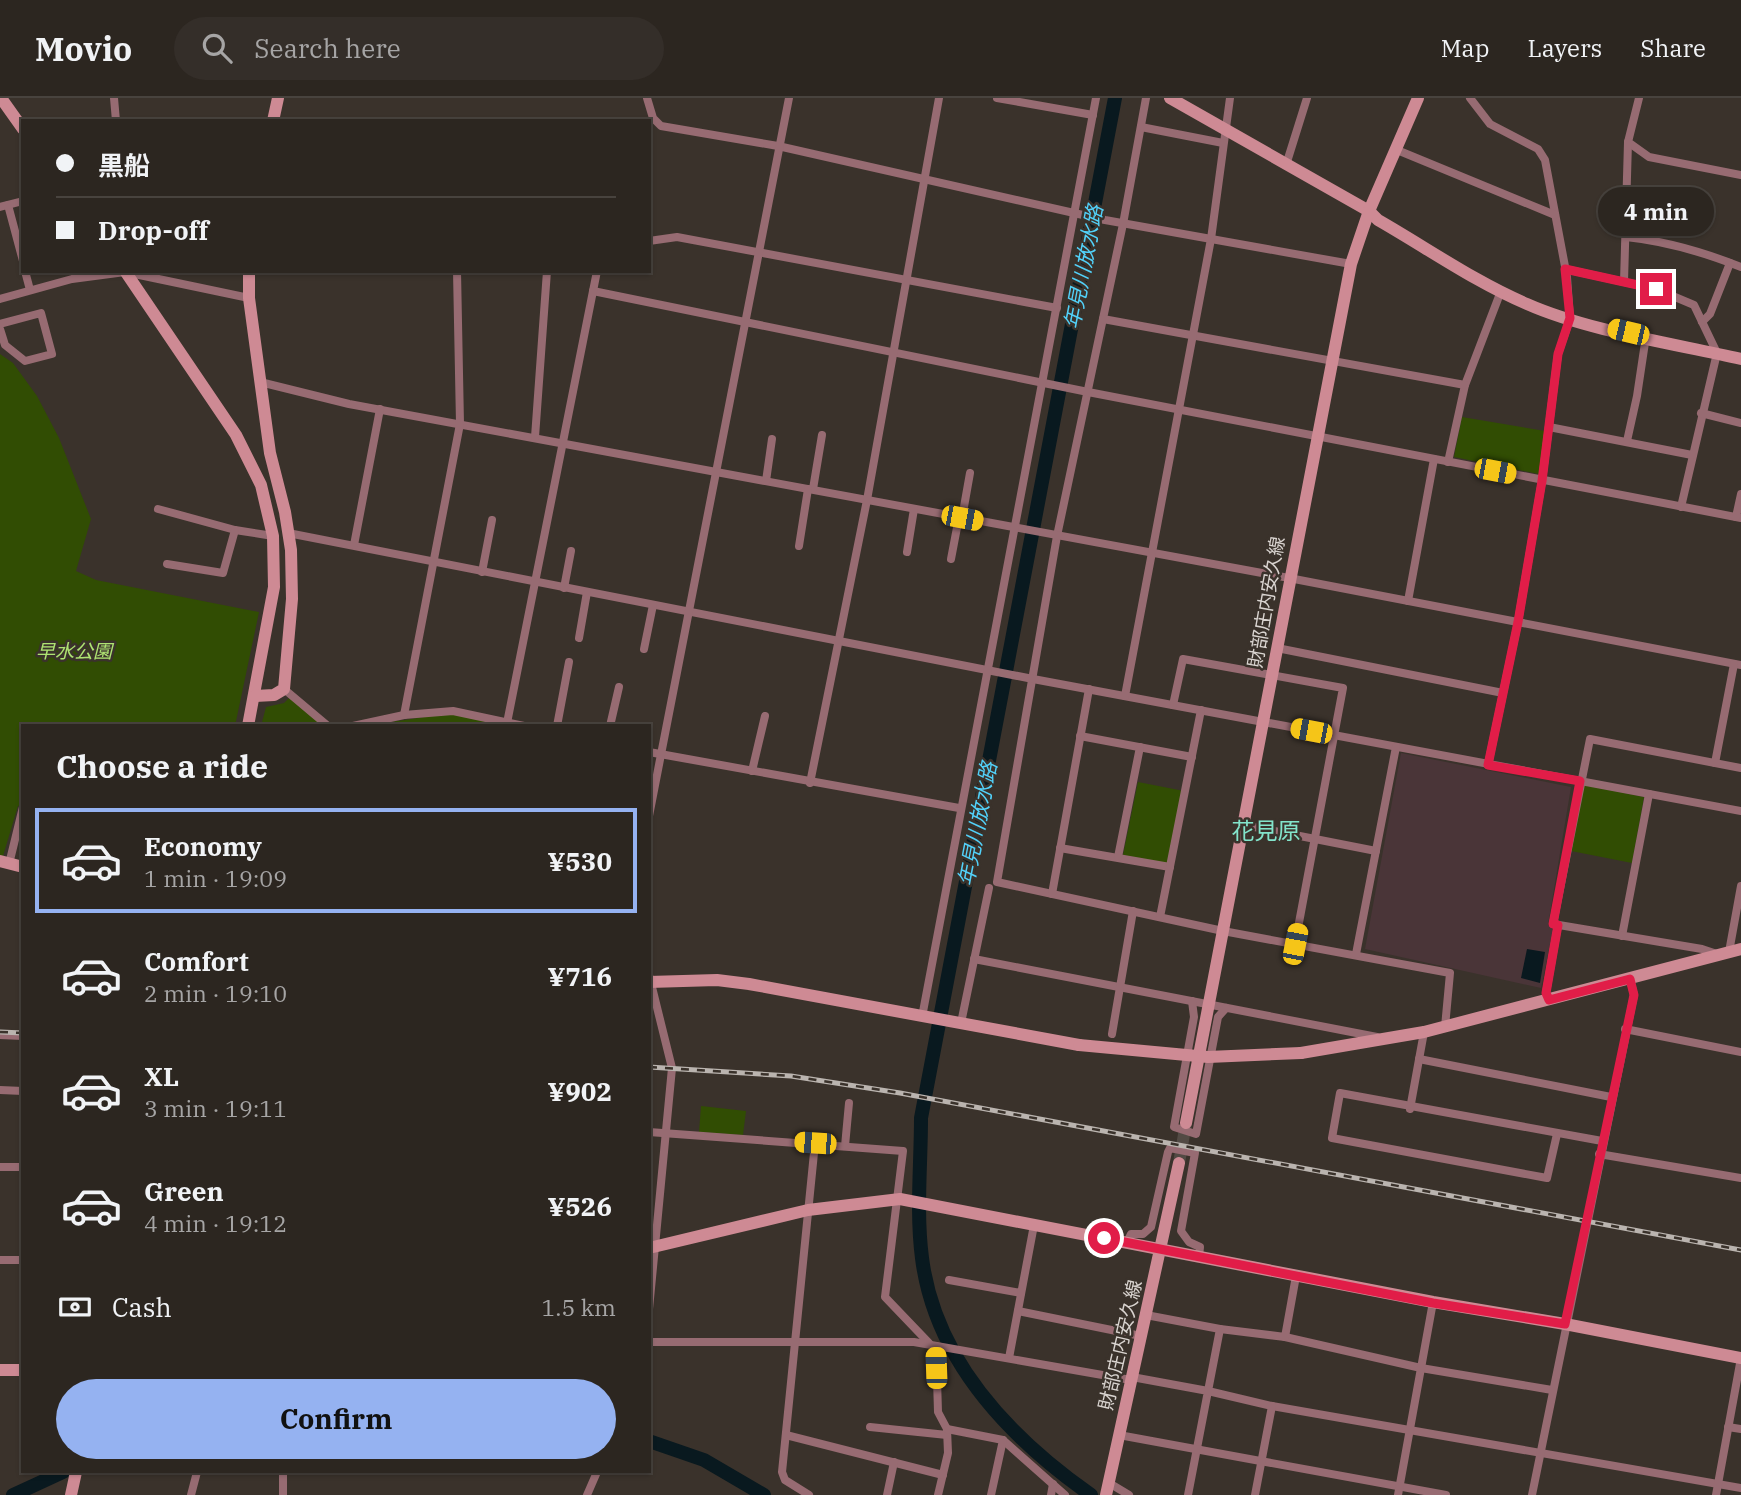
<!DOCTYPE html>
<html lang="en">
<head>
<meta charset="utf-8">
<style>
  body { margin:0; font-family:"IBM Plex Serif","Noto Sans JP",serif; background:#342e29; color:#f1f3f6; height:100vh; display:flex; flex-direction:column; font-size:26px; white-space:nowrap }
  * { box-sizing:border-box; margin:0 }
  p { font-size:23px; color:#a6a5a5 }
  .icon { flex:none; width:38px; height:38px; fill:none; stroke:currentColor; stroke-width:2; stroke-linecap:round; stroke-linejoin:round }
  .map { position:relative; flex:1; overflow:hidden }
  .drawer { position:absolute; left:21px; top:626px; width:630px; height:749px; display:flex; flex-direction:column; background:#2c2620; border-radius:0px; box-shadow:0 2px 5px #0004,0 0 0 2px #48433e }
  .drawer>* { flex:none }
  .hud { position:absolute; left:21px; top:21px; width:630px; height:154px; border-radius:0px; box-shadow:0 2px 5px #0004,0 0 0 2px #48433e; display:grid; align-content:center; height:154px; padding:0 35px; background:#2c2620 }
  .end { position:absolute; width:32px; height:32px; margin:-16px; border:9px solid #e11d48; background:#fff; box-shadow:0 0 0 4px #fff }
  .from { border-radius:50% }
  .bubble { position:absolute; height:49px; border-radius:24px; background:#2c2620; box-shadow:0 2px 5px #0004,0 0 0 2px #48433e; font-size:23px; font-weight:800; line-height:49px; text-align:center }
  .car { position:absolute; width:21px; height:42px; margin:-21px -10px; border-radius:9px; box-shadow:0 0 5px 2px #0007; background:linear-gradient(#f5c518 24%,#345 0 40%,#f5c518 0 76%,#345 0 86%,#f5c518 0) }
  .hud b { display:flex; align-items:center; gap:24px; height:66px; font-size:26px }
  .hud b+b { border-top:2px solid #48433e }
  .hud i { width:18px; height:18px; background:#f1f3f6 }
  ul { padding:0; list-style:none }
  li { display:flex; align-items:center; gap:21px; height:105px; margin:0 14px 10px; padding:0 21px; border:4px solid transparent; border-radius:0px }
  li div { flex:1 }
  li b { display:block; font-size:26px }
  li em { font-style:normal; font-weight:800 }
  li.active { border-color:#95b2f1 }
  li>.icon { width:63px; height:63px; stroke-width:1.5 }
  h2 { padding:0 35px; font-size:32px; line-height:84px }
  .pay { display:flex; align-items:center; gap:18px; height:77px; padding:0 35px; font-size:26px }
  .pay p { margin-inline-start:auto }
  .cta { display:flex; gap:14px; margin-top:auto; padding:14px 35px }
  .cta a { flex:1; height:80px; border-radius:42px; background:#95b2f1; color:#111; font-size:28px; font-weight:800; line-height:80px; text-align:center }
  header { display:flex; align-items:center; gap:42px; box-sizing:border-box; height:98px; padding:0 35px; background:#2c2620; border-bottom:2px solid #48433e }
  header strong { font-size:33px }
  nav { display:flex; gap:38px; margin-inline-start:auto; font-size:24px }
  .search { width:490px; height:63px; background:#342e29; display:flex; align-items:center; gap:18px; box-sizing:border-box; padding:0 24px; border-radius:38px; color:#a6a5a5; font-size:26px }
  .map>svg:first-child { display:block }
  .education { fill:#4a3538 }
  .green { fill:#314d03 }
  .water { fill:#09191f }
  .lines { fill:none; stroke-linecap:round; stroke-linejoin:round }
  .river { stroke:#09191f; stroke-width:14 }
  .secondary-tunnel { stroke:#524a44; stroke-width:12; stroke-dasharray:12 6; stroke-linecap:butt }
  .street { stroke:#976b72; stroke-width:8 }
  .secondary { stroke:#ce8a94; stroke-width:12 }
  .rail-casing { stroke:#bab4af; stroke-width:5 }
  .rail { stroke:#3a322b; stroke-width:2.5; stroke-dasharray:8; stroke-linecap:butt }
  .secondary-bridge { stroke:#ce8a94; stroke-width:12 }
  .route { stroke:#e11d48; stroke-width:9 }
  .labels { text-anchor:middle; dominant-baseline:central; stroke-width:5; stroke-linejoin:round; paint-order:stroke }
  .street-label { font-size:19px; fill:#d9d4d0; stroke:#3a322b }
  .park-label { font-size:19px; font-style:italic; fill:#aee372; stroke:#3a322b }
  .water-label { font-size:21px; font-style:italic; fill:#52d1f9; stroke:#3a322b }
  .quarter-label { font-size:23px; fill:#83e4cb; stroke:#3a322b }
</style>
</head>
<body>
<header>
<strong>Movio</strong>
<div class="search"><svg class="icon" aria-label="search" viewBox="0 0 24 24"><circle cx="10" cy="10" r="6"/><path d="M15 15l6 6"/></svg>Search here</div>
<nav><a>Map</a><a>Layers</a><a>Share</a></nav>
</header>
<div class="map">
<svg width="1741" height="1397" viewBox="0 0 1741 1397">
  <rect width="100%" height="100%" fill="#3a322b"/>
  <path class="education" d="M1401,655L1571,689L1548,827L1553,832L1541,890L1365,851Z"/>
  <g class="green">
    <path d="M0,256L13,265L37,298L59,340L91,421L76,473L96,482L259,514L235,628H23V709L18,708L3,758L0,757Z"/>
    <path d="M1462,319L1545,333L1539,376L1454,359Z"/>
    <path d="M290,599L325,628H261L266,609L284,605Z"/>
    <path d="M452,615L514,628H364Z"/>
    <path d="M1138,684L1184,693L1170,766L1123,757Z"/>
    <path d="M1583,687L1644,699L1632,765L1571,753Z"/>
    <path d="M701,1008L746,1013L743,1037L699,1034Z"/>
  </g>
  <path class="water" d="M1527,851L1545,854L1540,885L1521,880Z"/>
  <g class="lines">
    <g class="river">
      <path d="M649,1343L704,1362L764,1397"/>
      <path d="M13,1397L63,1374"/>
      <path d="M1091,1397C1010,1340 935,1263 922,1160C916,1114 921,1067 921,1020L1115,0"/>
    </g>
    <path class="secondary-tunnel" d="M1179,1065L1186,1025"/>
    <g class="street">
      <path d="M114,0L116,23"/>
      <path d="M647,0L653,20L661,28L778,48L1105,122L1351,166"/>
      <path d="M997,0L1093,17"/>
      <path d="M1146,0L1123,126L1057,438L997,784L1223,833L1450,875L1445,929"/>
      <path d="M1470,0L1490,26L1538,51L1545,62L1567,179L1570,221L1558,256L1542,383L1518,524L1488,667"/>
      <path d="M1639,0L1628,44L1649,59L1741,77"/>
      <path d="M1141,29L1223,45"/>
      <path d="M1397,52L1555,117"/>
      <path d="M1286,67L1307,0"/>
      <path d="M8,107L23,163"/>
      <path d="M0,109L23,103"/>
      <path d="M1626,139C1666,143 1703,154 1741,169"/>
      <path d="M649,143L677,139L1057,210"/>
      <path d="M1565,171L1656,191L1694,207L1717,255L1681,409"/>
      <path d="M25,173L30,192"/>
      <path d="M1624,184L1628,44"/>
      <path d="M593,193L1088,294L1741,420"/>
      <path d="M0,201L72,181L125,174L249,200"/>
      <path d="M1103,221L1465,287L1501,193"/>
      <path d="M1702,224L1710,216L1730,165"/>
      <path d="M0,226L41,215L52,256L25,263L5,247L0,231"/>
      <path d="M260,284L349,306L1289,480L1741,567"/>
      <path d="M1701,315L1741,325"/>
      <path d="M1549,329L1692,357"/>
      <path d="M535,339L547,173"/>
      <path d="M1627,343L1637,298L1646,238"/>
      <path d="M1448,364L1465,287"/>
      <path d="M766,383L772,341"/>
      <path d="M813,391L822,337"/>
      <path d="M158,411L235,432L273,438"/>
      <path d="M1736,419L1741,396"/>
      <path d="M962,420L970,375"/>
      <path d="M288,435L1033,581L1741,713"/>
      <path d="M354,447L380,311"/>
      <path d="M799,448L808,391"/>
      <path d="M907,454L914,411"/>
      <path d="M951,461L959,419"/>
      <path d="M167,466L223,475L235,432"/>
      <path d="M482,474L492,422"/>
      <path d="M564,490L571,453"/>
      <path d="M1408,503L1434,361"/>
      <path d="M579,540L587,494"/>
      <path d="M1277,550L1503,595"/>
      <path d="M644,551L653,507"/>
      <path d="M284,591L328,628"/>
      <path d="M1125,598L1211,141L1230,0"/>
      <path d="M1173,607L1183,561L1343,590L1295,846"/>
      <path d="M404,617L460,326L457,173"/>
      <path d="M507,625L597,173"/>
      <path d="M353,628L404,617L453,613L524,628"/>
      <path d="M557,628L569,564"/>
      <path d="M610,628L619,589"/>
      <path d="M1080,638L1192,659"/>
      <path d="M649,654L959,710"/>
      <path d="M1715,665L1734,566"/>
      <path d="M752,673L765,618"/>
      <path d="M810,685L867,402L939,0"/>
      <path d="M649,718L789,0"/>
      <path d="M1244,727L1376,753"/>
      <path d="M1060,750L1170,769"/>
      <path d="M1118,759L1140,649"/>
      <path d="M9,766L23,709"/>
      <path d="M1052,796L1089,591"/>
      <path d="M1160,819L1201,612"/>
      <path d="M1622,838L1649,696"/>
      <path d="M1729,854L1741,788"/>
      <path d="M1356,856L1396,649"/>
      <path d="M1717,856L1702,851L1553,826L1590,641L1741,670"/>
      <path d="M974,861L1377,939"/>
      <path d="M649,877L672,970L649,1211"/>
      <path d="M1549,902L1546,895L1558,827"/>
      <path d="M1192,903L1194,919L1174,1029L1196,1036L1218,919L1226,910"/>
      <path d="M922,919L1096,0"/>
      <path d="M961,925L989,790"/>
      <path d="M1625,931L1741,954"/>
      <path d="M1112,936L1133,813"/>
      <path d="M0,937L23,938"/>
      <path d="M1419,961L1611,999"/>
      <path d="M0,992L23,993"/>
      <path d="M1410,1011L1424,934"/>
      <path d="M649,1034L903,1053L885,1199L929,1245"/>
      <path d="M1557,1036L1547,1080L1332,1040L1340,995L1602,1043"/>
      <path d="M845,1048L849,1005"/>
      <path d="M1599,1056L1741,1080"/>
      <path d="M0,1069H23"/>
      <path d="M1127,1144L1131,1136H1143L1151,1129L1168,1054L1170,1050L1195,1055L1181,1133L1189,1144L1200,1149L1199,1158"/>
      <path d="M0,1162H23"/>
      <path d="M949,1182L1021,1195"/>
      <path d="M1018,1213L1141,1238"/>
      <path d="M1146,1217L1220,1231"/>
      <path d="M1285,1239L1421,1270L1552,1292"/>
      <path d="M649,1244H914L1131,1282"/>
      <path d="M936,1248L938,1314L947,1331L948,1355L938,1397"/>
      <path d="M1009,1260L1034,1127"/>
      <path d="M1132,1279L1208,1293L1188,1397"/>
      <path d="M1272,1308L1741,1390"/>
      <path d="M870,1329L947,1337"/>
      <path d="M1728,1329L1741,1331"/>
      <path d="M947,1331L1003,1342L1065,1397"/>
      <path d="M786,1337L943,1377"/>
      <path d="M1119,1337L1446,1397"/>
      <path d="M283,1374V1397"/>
      <path d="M1109,1385L1129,1397"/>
      <path d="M191,1397L197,1374"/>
      <path d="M587,1397L597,1374"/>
      <path d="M809,1397L785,1382L782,1374L815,1045"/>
      <path d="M887,1397L894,1364"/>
      <path d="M991,1397L1003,1342"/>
      <path d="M1051,1397L1053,1386"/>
      <path d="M1255,1397L1272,1308L1208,1293L1220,1231L1285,1239L1296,1178"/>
      <path d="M1398,1397L1433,1204"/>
      <path d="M1532,1397L1634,897L1630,881"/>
      <path d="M1716,1397L1741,1260"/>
    </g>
    <g class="secondary">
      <path d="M1,0L23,31"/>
      <path d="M1170,0L1369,113L1378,122C1427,150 1475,184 1527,206C1588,233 1676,246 1741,261"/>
      <path d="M273,23L278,0"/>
      <path d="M125,173L236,337L261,387L273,438L274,489L248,628"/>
      <path d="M249,173V200L270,355L285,414L291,452L292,501L284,591L274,597L255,598"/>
      <path d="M0,763L23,769"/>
      <path d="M649,884L717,882L749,886L1079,947"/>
      <path d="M1301,955L1424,934L1741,851"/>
      <path d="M1186,1025L1351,166L1369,113L1418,0"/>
      <path d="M649,1150L808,1112L900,1101L1433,1204L1565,1226L1741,1260"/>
      <path d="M0,1272H23"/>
      <path d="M71,1397L76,1374"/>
      <path d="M1106,1397L1179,1065"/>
    </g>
    <defs>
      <g id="rail">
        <path d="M0,934L23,935"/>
        <path d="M649,969L791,978L900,995L1741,1152"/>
      </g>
    </defs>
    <use href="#rail" class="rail-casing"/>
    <use href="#rail" class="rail"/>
    <path class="secondary-bridge" d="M1079,947L1208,959L1301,955"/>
  </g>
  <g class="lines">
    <path class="route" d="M1104,1140L1433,1205L1565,1226L1634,897L1630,881L1549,902L1546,895L1558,827L1553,826L1580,683L1488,667L1518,524L1542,383L1558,256L1570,220L1565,171L1656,191"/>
  </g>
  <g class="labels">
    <g class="street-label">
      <text transform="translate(1266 504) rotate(-80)">財部庄内安久線</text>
      <text transform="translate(1120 1247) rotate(-77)">財部庄内安久線</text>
    </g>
    <g class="park-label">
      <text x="74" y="553">早水公園</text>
    </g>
    <g class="water-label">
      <text transform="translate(1083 169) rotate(-79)">年見川放水路</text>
      <text transform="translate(977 726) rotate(-79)">年見川放水路</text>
    </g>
    <g class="quarter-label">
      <text x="1266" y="732">花見原</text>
    </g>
  </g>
</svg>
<i class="end from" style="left:1104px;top:1140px"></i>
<i class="end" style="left:1656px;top:191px"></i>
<div class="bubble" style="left:1598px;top:89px;width:116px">4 min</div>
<i class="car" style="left:1628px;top:234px;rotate:283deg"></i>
<i class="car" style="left:1495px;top:373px;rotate:101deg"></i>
<i class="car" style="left:962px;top:420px;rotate:101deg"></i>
<i class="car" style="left:1311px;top:633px;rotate:281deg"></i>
<i class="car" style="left:1295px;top:846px;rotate:11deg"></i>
<i class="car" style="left:815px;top:1045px;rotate:274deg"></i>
<i class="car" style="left:936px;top:1270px;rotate:358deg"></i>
<div class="hud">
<b><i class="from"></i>黒船</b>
<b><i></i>Drop-off</b>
</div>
<section class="drawer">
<h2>Choose a ride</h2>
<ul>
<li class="active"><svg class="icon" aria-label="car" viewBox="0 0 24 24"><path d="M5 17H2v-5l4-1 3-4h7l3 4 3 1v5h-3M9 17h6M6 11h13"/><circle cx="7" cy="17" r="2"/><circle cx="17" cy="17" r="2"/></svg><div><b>Economy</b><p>1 min · 19:09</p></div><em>¥530</em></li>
<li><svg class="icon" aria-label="car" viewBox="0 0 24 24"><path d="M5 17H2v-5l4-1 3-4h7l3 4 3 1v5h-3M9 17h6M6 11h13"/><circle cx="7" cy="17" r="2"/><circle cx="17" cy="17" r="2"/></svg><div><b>Comfort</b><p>2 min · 19:10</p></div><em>¥716</em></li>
<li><svg class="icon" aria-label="car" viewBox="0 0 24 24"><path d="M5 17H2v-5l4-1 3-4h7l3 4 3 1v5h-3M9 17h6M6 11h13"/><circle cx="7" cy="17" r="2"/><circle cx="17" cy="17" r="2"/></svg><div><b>XL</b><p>3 min · 19:11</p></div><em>¥902</em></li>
<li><svg class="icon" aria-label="car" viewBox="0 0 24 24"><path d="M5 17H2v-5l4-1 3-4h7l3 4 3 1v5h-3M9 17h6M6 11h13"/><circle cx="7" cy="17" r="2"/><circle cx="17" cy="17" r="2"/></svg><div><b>Green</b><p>4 min · 19:12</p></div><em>¥526</em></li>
</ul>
<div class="pay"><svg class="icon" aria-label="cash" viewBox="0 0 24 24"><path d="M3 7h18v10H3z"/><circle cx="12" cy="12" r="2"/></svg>Cash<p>1.5 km</p></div>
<div class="cta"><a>Confirm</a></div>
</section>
</div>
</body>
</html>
